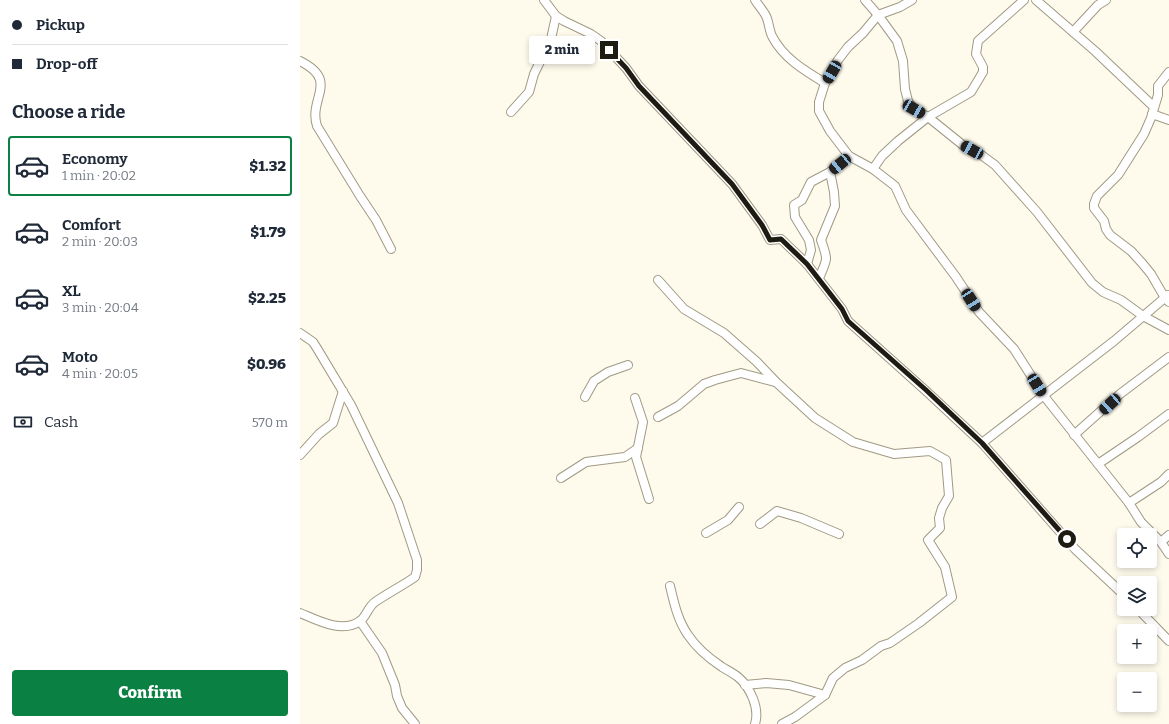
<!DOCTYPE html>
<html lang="en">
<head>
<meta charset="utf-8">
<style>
  body { margin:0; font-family:Bitter,serif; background:#f2f2f3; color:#1f2937; height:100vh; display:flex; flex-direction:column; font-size:15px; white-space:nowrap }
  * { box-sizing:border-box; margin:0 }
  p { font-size:13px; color:#747a83 }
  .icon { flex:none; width:22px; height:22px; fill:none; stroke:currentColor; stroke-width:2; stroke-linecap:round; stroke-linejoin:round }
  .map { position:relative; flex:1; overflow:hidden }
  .details { display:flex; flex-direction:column; background:#fff; width:300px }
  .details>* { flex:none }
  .hud { display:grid; align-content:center; height:88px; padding:0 12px; background:#fff }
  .controls { position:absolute; left:817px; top:528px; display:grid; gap:8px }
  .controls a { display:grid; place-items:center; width:40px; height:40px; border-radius:4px; background:#fff; box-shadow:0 2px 6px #0003; font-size:20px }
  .end { position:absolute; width:18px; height:18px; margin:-9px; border:5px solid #1e1b13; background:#fff; box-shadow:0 0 0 2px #fff }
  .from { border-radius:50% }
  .bubble { position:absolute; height:28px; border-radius:4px; background:#fff; box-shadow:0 2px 6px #0003; font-size:13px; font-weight:800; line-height:28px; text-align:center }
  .car { position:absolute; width:12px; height:24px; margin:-12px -6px; border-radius:5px; box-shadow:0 0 3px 1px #0007; background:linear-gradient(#222 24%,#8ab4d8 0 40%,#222 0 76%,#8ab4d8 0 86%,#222 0) }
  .hud b { display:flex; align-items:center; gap:14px; height:38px; font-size:15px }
  .hud b+b { border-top:1px solid #e0e1e3 }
  .hud i { width:10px; height:10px; background:#1f2937 }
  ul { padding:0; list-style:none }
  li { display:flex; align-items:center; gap:12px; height:60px; margin:0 8px 6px; padding:0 4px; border:2px solid transparent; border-radius:4px }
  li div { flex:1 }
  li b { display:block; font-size:15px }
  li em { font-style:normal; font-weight:800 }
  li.on { border-color:#0b8043 }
  li>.icon { width:36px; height:36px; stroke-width:1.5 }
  h2 { padding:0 12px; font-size:18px; line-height:48px }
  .pay { display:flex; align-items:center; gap:10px; height:44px; padding:0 12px; font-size:15px }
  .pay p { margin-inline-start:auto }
  .button { display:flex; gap:8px; margin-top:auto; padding:8px 12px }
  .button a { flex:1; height:46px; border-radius:4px; background:#0b8043; color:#fff; font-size:16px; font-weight:800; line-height:46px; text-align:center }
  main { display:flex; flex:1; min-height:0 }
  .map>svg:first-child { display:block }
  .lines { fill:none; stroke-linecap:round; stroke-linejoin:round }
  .street-casing { stroke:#a09a84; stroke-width:10 }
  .street { stroke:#fff; stroke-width:8 }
  .route { stroke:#1e1b13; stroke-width:5 }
</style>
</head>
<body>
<main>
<section class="details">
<div class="hud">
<b><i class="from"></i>Pickup</b>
<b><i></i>Drop-off</b>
</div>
<h2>Choose a ride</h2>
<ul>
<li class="on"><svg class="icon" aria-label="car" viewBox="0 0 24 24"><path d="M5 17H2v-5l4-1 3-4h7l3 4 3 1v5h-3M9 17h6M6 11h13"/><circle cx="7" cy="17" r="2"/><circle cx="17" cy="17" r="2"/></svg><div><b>Economy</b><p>1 min · 20:02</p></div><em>$1.32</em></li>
<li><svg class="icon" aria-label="car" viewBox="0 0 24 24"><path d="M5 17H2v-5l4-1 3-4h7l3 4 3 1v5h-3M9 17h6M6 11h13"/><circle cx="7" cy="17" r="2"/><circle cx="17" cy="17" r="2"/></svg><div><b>Comfort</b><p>2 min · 20:03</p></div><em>$1.79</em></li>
<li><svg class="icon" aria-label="car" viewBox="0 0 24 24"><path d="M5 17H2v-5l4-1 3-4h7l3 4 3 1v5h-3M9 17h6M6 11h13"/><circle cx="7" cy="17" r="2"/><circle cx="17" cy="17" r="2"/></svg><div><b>XL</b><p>3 min · 20:04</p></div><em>$2.25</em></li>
<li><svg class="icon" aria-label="car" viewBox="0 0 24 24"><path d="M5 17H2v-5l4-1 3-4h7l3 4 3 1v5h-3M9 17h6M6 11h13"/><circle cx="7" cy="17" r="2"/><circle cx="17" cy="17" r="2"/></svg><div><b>Moto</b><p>4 min · 20:05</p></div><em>$0.96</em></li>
</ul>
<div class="pay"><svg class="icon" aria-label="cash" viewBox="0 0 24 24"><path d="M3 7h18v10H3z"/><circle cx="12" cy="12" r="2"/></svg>Cash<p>570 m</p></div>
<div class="button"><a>Confirm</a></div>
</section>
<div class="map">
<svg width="869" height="724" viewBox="0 0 869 724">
  <rect width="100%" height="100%" fill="#fefaec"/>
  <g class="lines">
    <defs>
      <g id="street">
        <path d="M244,0L256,16L264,21L291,34L301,41L326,68L339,86L432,184L462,225L470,240L481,239L507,264L542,309L548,321L625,390L682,443L775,549L824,595"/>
        <path d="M455,0C458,5 463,10 466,16C469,22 469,30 472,36C483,58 505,71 525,83"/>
        <path d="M565,0L578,15L597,41L603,61L605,89L608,101L613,109L628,117L664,146L680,154L695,165L737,212L792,283L803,292L821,300L843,316L869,330"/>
        <path d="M736,0L795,51L854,107"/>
        <path d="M773,32L798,5L806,0"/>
        <path d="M0,61C40,81 8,98 17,126L60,196L76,220L91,249"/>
        <path d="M869,72L858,86V95L851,118L844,134L818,175L797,196L794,204V208L804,221L806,229L810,235L831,251L842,263L851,274L865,298L869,302"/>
        <path d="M211,112L229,92L234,74L251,39L256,16"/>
        <path d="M852,114L869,120"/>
        <path d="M549,156L530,131L519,111V102L525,83L538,60L548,47L563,33L578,15L600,7L612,0"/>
        <path d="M573,169L595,186L606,210L656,277L679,312L714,349L744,396L798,464"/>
        <path d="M507,264L511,250L509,240L495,217L494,205L502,200L511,182L530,172L549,156L573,169L582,156L598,141L628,117L671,92L683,72V67L676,54L678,41L724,0"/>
        <path d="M519,278C528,258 528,260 521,240L535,206L534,192L530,172"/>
        <path d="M358,280L384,309L424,333L457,362L476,382L515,418L553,442L594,454L630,451L646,460L649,496L642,508L639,518L640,528L628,540L645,567L652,597L619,623L590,643L581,646L562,660L545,668L533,678L525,695L495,717L482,724"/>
        <path d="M0,333L13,342L18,350L51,405L98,503L117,560V570L115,577C102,586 88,593 75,602C68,607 66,617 60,621C42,634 17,620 0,613"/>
        <path d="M285,397L294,381L308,372L328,365"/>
        <path d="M335,398L343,422L336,457L349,499"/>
        <path d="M869,414L838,437L798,464L829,503L841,522L861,542L869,554"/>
        <path d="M358,417L378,406L404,384L415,380L441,373L475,382"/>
        <path d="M774,435L820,394L869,357"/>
        <path d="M682,443L814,341L868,295"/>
        <path d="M0,455L19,434L33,423L43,391"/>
        <path d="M261,478L286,462L325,457L338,448"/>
        <path d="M829,503L861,482L869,474"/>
        <path d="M460,524L477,511L501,518L539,534"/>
        <path d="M406,533L428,520L439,507"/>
        <path d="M861,542L869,535"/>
        <path d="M370,586C374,603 378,621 388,635C396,647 410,659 422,667C427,670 433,673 438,677C450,687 460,708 455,724"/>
        <path d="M838,609L869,641"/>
        <path d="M60,621L82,653L95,685L97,696L102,708L115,724"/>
        <path d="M445,685L466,683L489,685L525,695"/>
      </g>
    </defs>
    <use href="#street" class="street-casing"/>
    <use href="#street" class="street"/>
  </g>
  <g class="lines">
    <path class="route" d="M309,50L326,68L339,86L432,184L462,225L470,240L481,239L507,264L542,309L548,321L626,390L682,443L767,539"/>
  </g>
</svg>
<div class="controls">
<a><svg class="icon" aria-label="locate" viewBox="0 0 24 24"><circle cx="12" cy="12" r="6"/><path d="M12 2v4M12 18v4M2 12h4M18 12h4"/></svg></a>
<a><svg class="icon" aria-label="layers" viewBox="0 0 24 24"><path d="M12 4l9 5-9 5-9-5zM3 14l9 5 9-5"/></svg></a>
<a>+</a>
<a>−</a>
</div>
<i class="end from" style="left:767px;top:539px"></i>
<i class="end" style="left:309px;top:50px"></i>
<div class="bubble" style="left:229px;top:36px;width:66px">2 min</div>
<i class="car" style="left:532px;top:72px;rotate:210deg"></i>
<i class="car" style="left:614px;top:109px;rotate:120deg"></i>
<i class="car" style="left:672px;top:150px;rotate:299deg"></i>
<i class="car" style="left:540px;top:164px;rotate:231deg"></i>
<i class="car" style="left:671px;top:300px;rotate:147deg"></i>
<i class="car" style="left:737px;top:385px;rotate:148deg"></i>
<i class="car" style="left:810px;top:404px;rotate:228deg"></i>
</div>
</main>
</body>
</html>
